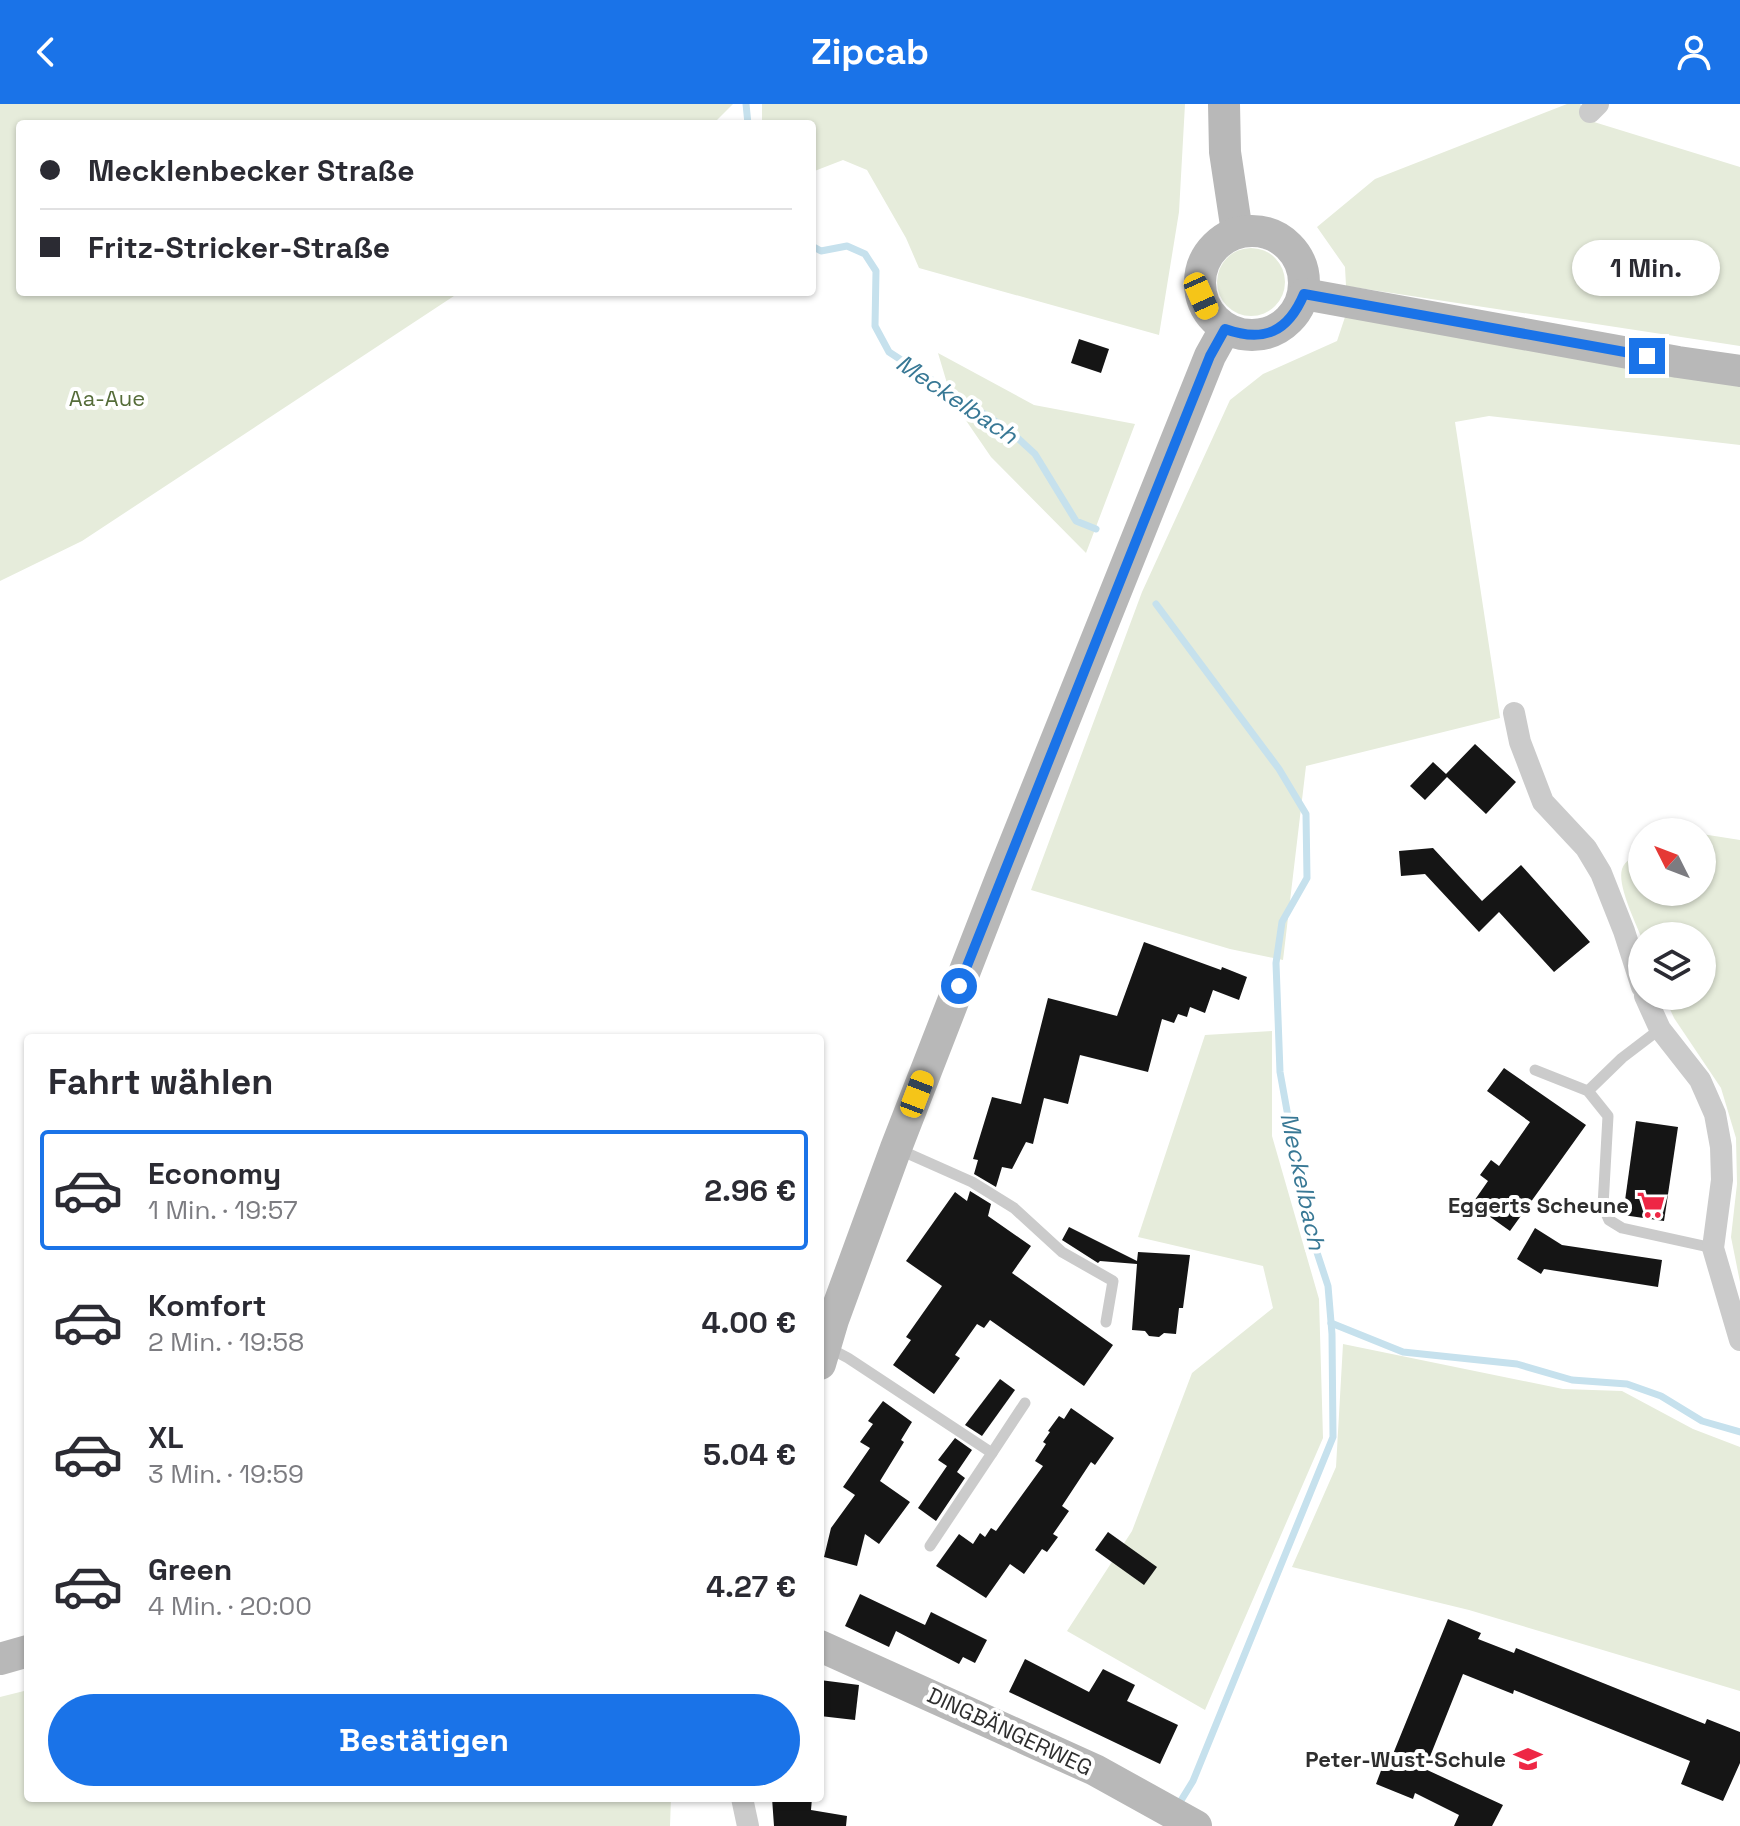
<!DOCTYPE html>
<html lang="de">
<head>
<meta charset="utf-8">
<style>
  body { margin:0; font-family:"Space Grotesk",sans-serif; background:#f2f2f3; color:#2b2b33; height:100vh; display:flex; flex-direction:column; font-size:30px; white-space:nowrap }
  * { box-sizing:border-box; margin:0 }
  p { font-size:26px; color:#7c7c81 }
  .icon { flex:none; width:44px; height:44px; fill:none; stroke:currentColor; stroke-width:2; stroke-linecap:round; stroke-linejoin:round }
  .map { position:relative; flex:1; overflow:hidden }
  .sheet { position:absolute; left:24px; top:930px; width:800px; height:768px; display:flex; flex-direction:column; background:#fff; border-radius:8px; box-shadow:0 2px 6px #0004 }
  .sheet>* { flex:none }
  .hud { position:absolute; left:16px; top:16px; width:800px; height:176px; border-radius:8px; box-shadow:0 2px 6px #0004; display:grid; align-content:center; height:176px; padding:0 24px; background:#fff }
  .needle { width:52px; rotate:312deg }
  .fabs { position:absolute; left:1628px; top:714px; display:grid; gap:16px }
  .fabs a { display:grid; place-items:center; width:88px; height:88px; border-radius:50%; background:#fff; box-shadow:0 2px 6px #0004; font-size:40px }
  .end { position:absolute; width:36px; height:36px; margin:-18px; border:10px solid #1a73e8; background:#fff; box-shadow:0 0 0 4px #fff }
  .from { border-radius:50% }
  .bubble { position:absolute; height:56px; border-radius:28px; background:#fff; box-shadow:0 2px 6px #0004; font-size:26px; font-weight:700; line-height:56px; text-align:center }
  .car { position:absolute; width:24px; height:48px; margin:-24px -12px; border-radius:10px; box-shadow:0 0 6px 2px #0007; background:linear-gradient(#f5c518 24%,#345 0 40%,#f5c518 0 76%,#345 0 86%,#f5c518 0) }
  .hud b { display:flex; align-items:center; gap:28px; height:76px; font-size:30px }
  .hud b+b { border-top:2px solid #e1e1e2 }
  .hud i { width:20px; height:20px; background:#2b2b33 }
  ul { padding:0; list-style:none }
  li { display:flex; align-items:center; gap:24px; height:120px; margin:0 16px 12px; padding:0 8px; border:4px solid transparent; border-radius:8px }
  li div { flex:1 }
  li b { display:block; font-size:30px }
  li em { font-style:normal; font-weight:700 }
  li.selected { border-color:#1a73e8 }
  li>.icon { width:72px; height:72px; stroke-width:1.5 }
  h2 { padding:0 24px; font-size:36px; line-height:96px }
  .button { display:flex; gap:16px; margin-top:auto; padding:16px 24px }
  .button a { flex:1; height:92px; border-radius:48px; background:#1a73e8; color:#fff; font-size:32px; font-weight:700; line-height:92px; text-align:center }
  header { display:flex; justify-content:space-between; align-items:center; height:104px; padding:0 24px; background:#1a73e8; color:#fff; font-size:36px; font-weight:700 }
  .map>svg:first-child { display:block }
  .green { fill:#e6ecdb }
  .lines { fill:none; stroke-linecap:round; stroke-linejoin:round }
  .stream { stroke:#c6e1ed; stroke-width:7 }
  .building { fill:#151515 }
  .lane { stroke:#cbcbcb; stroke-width:11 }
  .street { stroke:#cbcbcb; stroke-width:22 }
  .secondary { stroke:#b8b8b8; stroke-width:32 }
  .route { stroke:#1a73e8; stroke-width:10 }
  .labels { text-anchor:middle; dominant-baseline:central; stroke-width:8; stroke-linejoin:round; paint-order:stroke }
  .park-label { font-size:22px; fill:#556c39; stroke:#fff }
  .poi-label { font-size:22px; font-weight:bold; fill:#2e2e2e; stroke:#fff; text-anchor:end }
  .street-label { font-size:22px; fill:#2e2e2e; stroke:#fff }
  .water-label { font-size:24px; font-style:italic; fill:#387895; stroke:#fff }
</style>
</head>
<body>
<header><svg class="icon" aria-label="back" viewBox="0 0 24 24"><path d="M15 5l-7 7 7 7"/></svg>Zipcab<svg class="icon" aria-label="person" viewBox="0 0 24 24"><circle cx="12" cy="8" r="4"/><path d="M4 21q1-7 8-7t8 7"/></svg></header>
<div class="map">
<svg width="1740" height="1722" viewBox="0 0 1740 1722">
  <rect width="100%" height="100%" fill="#fff"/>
  <g class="green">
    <path d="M0,0H733L713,20H20V188H460L82,437L0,477Z"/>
    <path d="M762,0H1185L1179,108L1159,231L919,164L906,134L867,66L843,56L812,68V20H762Z"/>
    <path d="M1567,0H1580L1594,18L1740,63V242L1346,182L1345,163L1317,123L1375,75Z"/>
    <circle cx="1251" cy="178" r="34"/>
    <path d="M1345,213L1740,276V341L1489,312L1455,318L1500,614L1306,662L1283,856L1230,845L1031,786L1142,488L1230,296L1263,270L1337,237Z"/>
    <path d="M938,249L1034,301L1135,320L1086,449L991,353L952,296Z"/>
    <path d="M1702,730L1740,736V1178L1731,1133L1737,1080L1736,1034L1721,984L1674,914L1664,892H1702V832H1642V835C1636,819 1617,782 1622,765C1625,756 1634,753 1642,750V788H1702Z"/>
    <path d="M1272,927V1032L1319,1195L1323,1334L1205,1606L1067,1527L1132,1427L1192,1269L1273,1204L1263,1162L1138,1133L1205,931Z"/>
    <path d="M1343,1240L1563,1285L1622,1287L1693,1325L1740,1343V1587L1469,1506L1292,1463L1336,1363Z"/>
    <path d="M28,1586V1694H671L670,1722H0V1593Z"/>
  </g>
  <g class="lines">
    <g class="stream">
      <path d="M746,0L748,20"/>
      <path d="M812,142L821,147L847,142L865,150L876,167L875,222L889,248L1010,327L1035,350L1076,417L1096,425"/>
      <path d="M1156,500L1279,665L1306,710L1307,774L1282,818L1276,859L1280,968L1307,1118L1328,1182L1332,1230L1333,1333L1193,1677L1177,1703"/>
      <path d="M1331,1219L1403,1248L1517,1260L1572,1276L1627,1280L1661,1292L1702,1317L1740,1328"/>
    </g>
  </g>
  <g class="building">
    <path d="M1079,235L1109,245L1101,269L1071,259Z"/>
    <path d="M1475,640L1516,678L1486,710L1447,673L1425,696L1410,682L1433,658L1446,670Z"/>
    <path d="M1433,744L1482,797L1521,761L1590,838L1554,868L1499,808L1479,828L1425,770L1401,772L1399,747Z"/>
    <path d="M1144,838L1221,866L1222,863L1247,873L1239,896L1213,886L1205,909L1190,903L1187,913L1178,910L1174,919L1162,915L1148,968L1080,951L1068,1000L1044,994L1033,1040L1026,1038L1012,1065L1002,1063L996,1083L974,1070L978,1056L973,1055L992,993L1021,1000L1048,894L1117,912Z"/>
    <path d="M1504,964L1586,1021L1510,1127L1472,1100L1488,1077L1480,1071L1491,1056L1499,1062L1530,1018L1487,987Z"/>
    <path d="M1636,1017L1678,1023L1664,1117L1623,1111Z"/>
    <path d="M970,1087L991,1100L988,1112L1031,1142L1012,1169L1113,1241L1084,1282L990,1216L984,1224L977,1220L955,1251L960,1254L934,1290L893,1261L911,1236L906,1233L942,1182L906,1157L955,1088L967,1097Z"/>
    <path d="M1069,1123L1137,1157L1138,1148L1190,1151L1183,1204H1179L1176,1230L1164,1229L1159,1233L1149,1232L1145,1227L1132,1226L1137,1160L1100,1157L1098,1159L1062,1136Z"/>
    <path d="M1535,1124L1562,1141L1662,1156L1658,1183L1544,1165L1541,1170L1517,1155Z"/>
    <path d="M1000,1275L1015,1286L982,1332L965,1321Z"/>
    <path d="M883,1297L912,1318L901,1336L904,1338L880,1377L910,1398L879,1440L865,1430L857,1462L824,1453L831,1424L855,1391L843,1383L870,1344L860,1338L873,1320L868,1317Z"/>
    <path d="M1071,1304L1114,1334L1095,1361L1091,1358L1062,1402L1069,1407L1053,1430L1058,1433L1047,1448L1042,1445L1024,1470L1010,1460L986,1494L936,1462L959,1430L973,1440L980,1429L985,1433L991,1424L996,1427L1043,1362L1035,1357L1046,1340L1043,1338L1050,1328L1048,1327L1059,1312L1064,1315Z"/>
    <path d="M955,1334L972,1346L957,1368L965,1374L936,1417L918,1404L947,1362L938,1356Z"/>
    <path d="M1108,1428L1157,1463L1144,1481L1095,1446Z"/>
    <path d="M860,1490L925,1521L931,1508L987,1536L975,1559L963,1553L959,1560L896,1527L889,1543L845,1522Z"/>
    <path d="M1448,1515L1481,1529L1478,1535L1514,1549L1516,1544L1705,1620L1707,1615L1740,1628V1659L1723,1697L1681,1680L1690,1657L1514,1586L1513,1590L1463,1570L1425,1665L1503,1701L1492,1722H1454L1459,1711L1415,1689L1413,1695L1376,1680L1388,1648L1393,1650Z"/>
    <path d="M1025,1555L1089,1588L1103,1565L1135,1581L1127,1597L1178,1621L1160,1660L1009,1588Z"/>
    <path d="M820,1576L859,1581L855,1616L820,1612Z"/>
    <path d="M772,1694H812L811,1706L847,1712L846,1722H774Z"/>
  </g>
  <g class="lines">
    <g class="lane">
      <path d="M1535,966L1588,987L1608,1012L1603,1102L1609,1116L1622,1124L1713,1144"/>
      <path d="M1588,987L1622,954L1660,925"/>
      <path d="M900,1046L972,1078L1014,1104L1062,1148L1113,1177L1106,1218"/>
      <path d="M829,1244L848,1254L992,1349L1025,1299"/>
      <path d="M930,1442L992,1349"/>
    </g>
    <g class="street">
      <path d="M1590,8L1598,0"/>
      <path d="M1514,609L1520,638L1543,698L1586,744L1601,769L1624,827L1642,883"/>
      <path d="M1645,892L1660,925L1700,976L1715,1010L1721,1043L1722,1076L1713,1144L1740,1236"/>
      <path d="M742,1694L748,1722"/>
    </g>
    <g class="secondary">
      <path d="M1224,0L1225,48L1237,128"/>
      <circle cx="1252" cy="179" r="52"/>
      <path d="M1304,190L1678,258L1740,267"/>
      <path d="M820,1260L833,1216L896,1044L1001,774L1210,252L1225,225"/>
      <path d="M820,1542L1095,1666L1196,1722"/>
      <path d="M0,1555L28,1547"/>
    </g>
  </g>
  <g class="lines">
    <path class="route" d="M959,882L1142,422L1210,252L1225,225C1264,239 1288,228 1304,190L1647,252"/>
  </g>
  <defs>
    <symbol id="supermarket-bare" viewBox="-9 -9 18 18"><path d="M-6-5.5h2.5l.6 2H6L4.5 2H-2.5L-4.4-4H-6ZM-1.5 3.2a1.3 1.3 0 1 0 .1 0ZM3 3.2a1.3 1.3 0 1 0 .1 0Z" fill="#ee2745" stroke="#fff" stroke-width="2.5" paint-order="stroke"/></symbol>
    <symbol id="school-bare" viewBox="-9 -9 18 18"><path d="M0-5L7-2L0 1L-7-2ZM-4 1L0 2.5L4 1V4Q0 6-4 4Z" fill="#ee2745" stroke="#fff" stroke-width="2.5" paint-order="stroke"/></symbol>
  </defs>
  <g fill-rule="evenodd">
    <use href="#supermarket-bare" x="1631" y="1081" width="40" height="40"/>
    <use href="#school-bare" x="1508" y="1635" width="40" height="40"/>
  </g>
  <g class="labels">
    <g class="park-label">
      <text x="107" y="294">Aa-Aue</text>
    </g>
    <g class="poi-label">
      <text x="1629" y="1101">Eggerts Scheune</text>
      <text x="1506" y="1655">Peter-Wust-Schule</text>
    </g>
    <g class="street-label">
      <text transform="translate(1010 1627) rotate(25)">DINGBÄNGERWEG</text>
    </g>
    <g class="water-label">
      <text transform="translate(957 295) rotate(34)">Meckelbach</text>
      <text transform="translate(1303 1077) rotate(78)">Meckelbach</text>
    </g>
  </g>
</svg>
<div class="fabs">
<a><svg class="needle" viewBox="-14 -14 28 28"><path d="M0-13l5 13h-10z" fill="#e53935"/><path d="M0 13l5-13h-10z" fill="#7c7c81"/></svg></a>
<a><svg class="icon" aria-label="layers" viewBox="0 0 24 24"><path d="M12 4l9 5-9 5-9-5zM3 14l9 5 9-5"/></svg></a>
</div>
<i class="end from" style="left:959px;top:882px"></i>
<i class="end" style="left:1647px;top:252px"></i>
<div class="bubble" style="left:1572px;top:136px;width:148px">1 Min.</div>
<i class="car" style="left:1201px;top:192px;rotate:156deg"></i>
<i class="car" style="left:917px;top:990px;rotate:21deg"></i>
<div class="hud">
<b><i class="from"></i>Mecklenbecker Straße</b>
<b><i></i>Fritz-Stricker-Straße</b>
</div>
<section class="sheet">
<h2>Fahrt wählen</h2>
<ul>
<li class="selected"><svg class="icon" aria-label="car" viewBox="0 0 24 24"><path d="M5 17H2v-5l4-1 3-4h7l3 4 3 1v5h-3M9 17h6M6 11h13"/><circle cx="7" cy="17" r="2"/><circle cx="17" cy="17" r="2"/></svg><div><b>Economy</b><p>1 Min. · 19:57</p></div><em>2.96 €</em></li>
<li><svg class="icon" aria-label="car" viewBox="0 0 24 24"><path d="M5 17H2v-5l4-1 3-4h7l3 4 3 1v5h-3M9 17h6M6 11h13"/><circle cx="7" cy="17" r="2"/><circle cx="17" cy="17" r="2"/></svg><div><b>Komfort</b><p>2 Min. · 19:58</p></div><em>4.00 €</em></li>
<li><svg class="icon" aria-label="car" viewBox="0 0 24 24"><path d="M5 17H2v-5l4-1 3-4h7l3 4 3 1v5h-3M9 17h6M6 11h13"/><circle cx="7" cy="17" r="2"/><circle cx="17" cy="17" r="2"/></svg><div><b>XL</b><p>3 Min. · 19:59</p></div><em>5.04 €</em></li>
<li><svg class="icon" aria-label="car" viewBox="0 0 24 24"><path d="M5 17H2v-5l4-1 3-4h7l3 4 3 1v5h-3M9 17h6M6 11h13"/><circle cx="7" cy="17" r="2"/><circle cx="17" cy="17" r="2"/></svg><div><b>Green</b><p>4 Min. · 20:00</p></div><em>4.27 €</em></li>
</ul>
<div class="button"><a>Bestätigen</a></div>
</section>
</div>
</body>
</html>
